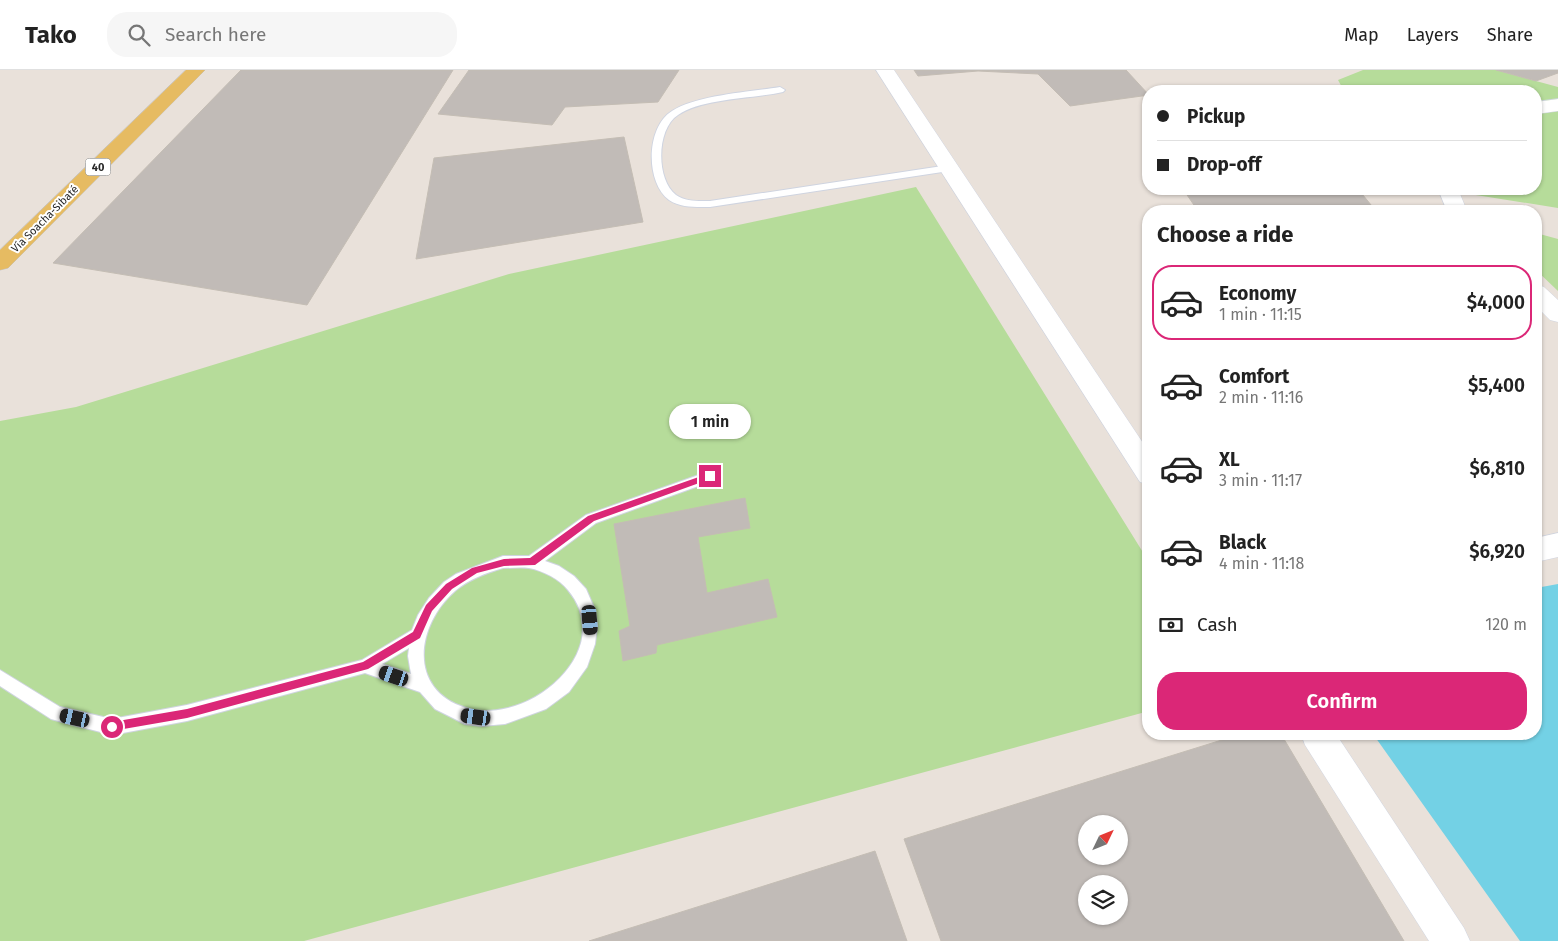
<!DOCTYPE html>
<html lang="en">
<head>
<meta charset="utf-8">
<style>
  body { margin:0; font-family:"Fira Sans",sans-serif; background:#f6f6f6; color:#222; height:100vh; display:flex; flex-direction:column; font-size:19px; white-space:nowrap }
  * { box-sizing:border-box; margin:0 }
  p { font-size:16px; color:#767676 }
  .icon { flex:none; width:28px; height:28px; fill:none; stroke:currentColor; stroke-width:2; stroke-linecap:round; stroke-linejoin:round }
  .map { position:relative; flex:1; overflow:hidden }
  .panel { position:absolute; left:1142px; top:135px; width:400px; height:535px; display:flex; flex-direction:column; background:#fff; border-radius:20px; box-shadow:0 1px 4px #0004 }
  .panel>* { flex:none }
  .top-card { position:absolute; left:1142px; top:15px; width:400px; height:110px; border-radius:20px; box-shadow:0 1px 4px #0004; display:grid; align-content:center; height:110px; padding:0 15px; background:#fff }
  .needle { width:32px; rotate:47deg }
  .controls { position:absolute; left:1078px; top:745px; display:grid; gap:10px }
  .controls a { display:grid; place-items:center; width:50px; height:50px; border-radius:50%; background:#fff; box-shadow:0 1px 4px #0004; font-size:25px }
  .end { position:absolute; width:22px; height:22px; margin:-11px; border:6px solid #db2777; background:#fff; box-shadow:0 0 0 2px #fff }
  .from { border-radius:50% }
  .bubble { position:absolute; height:35px; border-radius:18px; background:#fff; box-shadow:0 1px 4px #0004; font-size:16px; font-weight:600; line-height:35px; text-align:center }
  .car { position:absolute; width:15px; height:30px; margin:-15px -8px; border-radius:6px; box-shadow:0 0 4px 1px #0007; background:linear-gradient(#222 24%,#8ab4d8 0 40%,#222 0 76%,#8ab4d8 0 86%,#222 0) }
  .top-card b { display:flex; align-items:center; gap:18px; height:48px; font-size:19px }
  .top-card b+b { border-top:1px solid #e0e0e0 }
  .top-card i { width:12px; height:12px; background:#222 }
  ul { padding:0; list-style:none }
  li { display:flex; align-items:center; gap:15px; height:75px; margin:0 10px 8px; padding:0 5px; border:2px solid transparent; border-radius:20px }
  li div { flex:1 }
  li b { display:block; font-size:19px }
  li em { font-style:normal; font-weight:600 }
  li.active { border-color:#db2777 }
  li>.icon { width:45px; height:45px; stroke-width:1.5 }
  h2 { padding:0 15px; font-size:22px; line-height:60px }
  .pay { display:flex; align-items:center; gap:12px; height:55px; padding:0 15px; font-size:19px }
  .pay p { margin-inline-start:auto }
  .cta { display:flex; gap:10px; margin-top:auto; padding:10px 15px }
  .cta a { flex:1; height:58px; border-radius:20px; background:#db2777; color:#fff; font-size:20px; font-weight:600; line-height:58px; text-align:center }
  header { display:flex; align-items:center; gap:30px; box-sizing:border-box; height:70px; padding:0 25px; background:#fff; border-bottom:1px solid #e0e0e0 }
  header strong { font-size:24px }
  nav { display:flex; gap:28px; margin-inline-start:auto; font-size:18px }
  .search { width:350px; height:45px; background:#f6f6f6; display:flex; align-items:center; gap:12px; box-sizing:border-box; padding:0 18px; border-radius:20px; color:#767676; font-size:19px }
  .map>svg:first-child { display:block }
  .green { fill:#b6dc9a }
  .water { fill:#73d1e5 }
  .building { fill:#c1bbb7; stroke:#c4bdb4; fill-rule:evenodd }
  .lines { fill:none; stroke-linecap:round; stroke-linejoin:round }
  .service-casing { stroke:#cfd4e0; stroke-width:2 }
  .minor-casing { stroke:#cfd4e0; stroke-width:1 }
  .primary-casing { stroke:#c3c3c3; stroke-width:1 }
  .service { fill:#fff; fill-rule:evenodd }
  .minor { fill:#fff; fill-rule:evenodd }
  .primary { fill:#e6bb62; fill-rule:evenodd }
  .route { fill:#db2777 }
  .labels { text-anchor:middle; dominant-baseline:central; stroke-width:4; stroke-linejoin:round; paint-order:stroke }
  .shield { fill:#fff; stroke:#686868; stroke-width:1 }
  .shield-label { font-size:11px; font-weight:bold; fill:#272727 }
  .far-street-label { font-size:11px; fill:#272727; stroke:#fff }
</style>
</head>
<body>
<header>
<strong>Tako</strong>
<div class="search"><svg class="icon" aria-label="search" viewBox="0 0 24 24"><circle cx="10" cy="10" r="6"/><path d="M15 15l6 6"/></svg>Search here</div>
<nav><a>Map</a><a>Layers</a><a>Share</a></nav>
</header>
<div class="map">
<svg width="1558" height="871" viewBox="0 0 1558 871">
  <rect width="100%" height="100%" fill="#e9e1da"/>
  <g class="green">
    <path d="M1363,0H1496L1558,17V138L1438,119H1536V21H1344L1338,10Z"/>
    <path d="M916,117L1149,492V641L304,871H0V351L76,337L509,204Z"/>
    <path d="M1536,163L1558,169V221L1536,200Z"/>
  </g>
  <path class="water" d="M1558,514V871H1520L1373,664H1536V518Z"/>
  <g class="building">
    <path d="M241,0H453L307,235L53,193Z"/>
    <path d="M469,0H679L658,32L565,37L552,55L438,44Z"/>
    <path d="M914,0H1126L1149,25L1070,36L1038,4L978,1L918,6Z"/>
    <path d="M1496,0H1558V3L1536,11Z"/>
    <path d="M624,67L643,152L416,189L434,88Z"/>
    <path d="M1183,119H1358L1376,141H1198Z"/>
    <path d="M745,428L750,458L698,467L707,523L768,509L777,547L657,575L656,583L623,591L619,561L630,556L614,454Z"/>
    <path d="M1241,664H1281L1404,871H941L904,769ZM1086,754H1119V786H1086ZM1086,814H1119V846H1086Z"/>
    <path d="M875,781L907,871H589Z"/>
  </g>
  <g class="lines">
    <defs>
      <g id="service">
        <path d="M780,17L785,20L783,22C753,29 703,28 678,45C656,59 656,110 676,125C686,132 699,131 710,131L949,95L954,98L949,101L710,137C696,137 681,138 669,130C645,112 646,57 672,41C697,25 750,22 780,17Z"/>
        <path d="M710,401L715,402L717,406L715,410L596,453L545,491L559,496L574,506L586,519L595,540L597,556L595,574L587,597L569,622L546,639L505,654L482,656L465,654L435,639L420,622L365,603L187,651L112,665L51,649L0,616V600L60,637L112,649L187,635L362,590L412,560L418,545L429,528L444,512L456,504L503,486H529L586,445ZM503,498C512,498 521,497 529,498C544,501 559,509 568,520C609,569 558,626 508,638C495,641 479,643 466,638C407,620 416,555 455,521C469,509 486,503 503,498ZM409,578L408,586L411,604L382,594Z"/>
      </g>
      <g id="minor">
        <path d="M876,0H894L1149,382V415L1140,412Z"/>
        <path d="M1558,29V41L1536,44V32Z"/>
        <path d="M1438,119H1458L1467,141H1447Z"/>
        <path d="M1536,214L1544,217L1558,230V252L1550,250L1536,236Z"/>
        <path d="M1558,463V487L1536,492V468Z"/>
        <path d="M1301,664H1336L1464,858L1470,871H1429L1305,675Z"/>
      </g>
      <path id="primary" d="M186,0H205L8,198L0,200V180Z"/>
    </defs>
    <use href="#service" class="service-casing"/>
    <use href="#minor" class="minor-casing"/>
    <use href="#primary" class="primary-casing"/>
    <use href="#service" class="service"/>
    <use href="#minor" class="minor"/>
    <use href="#primary" class="primary"/>
  </g>
  <path class="route" d="M710,403L714,406L713,408L594,451L535,495L504,496L477,503L452,519L432,541L420,568L368,599L187,648L112,661L107,657L112,652L187,639L363,592L413,562L426,535L446,514L472,498L504,489L530,488L588,446Z"/>
  <g class="labels">
    <rect class="shield" x="85.5" y="88.5" width="25" height="17" rx="4"/>
    <g class="shield-label">
      <text x="98" y="97">40</text>
    </g>
    <g class="far-street-label">
      <text transform="translate(45 149) rotate(-45)">Vía Soacha-Sibaté</text>
    </g>
  </g>
</svg>
<div class="controls">
<a><svg class="needle" viewBox="-14 -14 28 28"><path d="M0-13l5 13h-10z" fill="#e53935"/><path d="M0 13l5-13h-10z" fill="#767676"/></svg></a>
<a><svg class="icon" aria-label="layers" viewBox="0 0 24 24"><path d="M12 4l9 5-9 5-9-5zM3 14l9 5 9-5"/></svg></a>
</div>
<i class="end from" style="left:112px;top:657px"></i>
<i class="end" style="left:710px;top:406px"></i>
<div class="bubble" style="left:669px;top:334px;width:82px">1 min</div>
<i class="car" style="left:590px;top:550px;rotate:175deg"></i>
<i class="car" style="left:394px;top:606px;rotate:289deg"></i>
<i class="car" style="left:476px;top:647px;rotate:278deg"></i>
<i class="car" style="left:75px;top:648px;rotate:283deg"></i>
<div class="top-card">
<b><i class="from"></i>Pickup</b>
<b><i></i>Drop-off</b>
</div>
<section class="panel">
<h2>Choose a ride</h2>
<ul>
<li class="active"><svg class="icon" aria-label="car" viewBox="0 0 24 24"><path d="M5 17H2v-5l4-1 3-4h7l3 4 3 1v5h-3M9 17h6M6 11h13"/><circle cx="7" cy="17" r="2"/><circle cx="17" cy="17" r="2"/></svg><div><b>Economy</b><p>1 min · 11:15</p></div><em>$4,000</em></li>
<li><svg class="icon" aria-label="car" viewBox="0 0 24 24"><path d="M5 17H2v-5l4-1 3-4h7l3 4 3 1v5h-3M9 17h6M6 11h13"/><circle cx="7" cy="17" r="2"/><circle cx="17" cy="17" r="2"/></svg><div><b>Comfort</b><p>2 min · 11:16</p></div><em>$5,400</em></li>
<li><svg class="icon" aria-label="car" viewBox="0 0 24 24"><path d="M5 17H2v-5l4-1 3-4h7l3 4 3 1v5h-3M9 17h6M6 11h13"/><circle cx="7" cy="17" r="2"/><circle cx="17" cy="17" r="2"/></svg><div><b>XL</b><p>3 min · 11:17</p></div><em>$6,810</em></li>
<li><svg class="icon" aria-label="car" viewBox="0 0 24 24"><path d="M5 17H2v-5l4-1 3-4h7l3 4 3 1v5h-3M9 17h6M6 11h13"/><circle cx="7" cy="17" r="2"/><circle cx="17" cy="17" r="2"/></svg><div><b>Black</b><p>4 min · 11:18</p></div><em>$6,920</em></li>
</ul>
<div class="pay"><svg class="icon" aria-label="cash" viewBox="0 0 24 24"><path d="M3 7h18v10H3z"/><circle cx="12" cy="12" r="2"/></svg>Cash<p>120 m</p></div>
<div class="cta"><a>Confirm</a></div>
</section>
</div>
</body>
</html>
